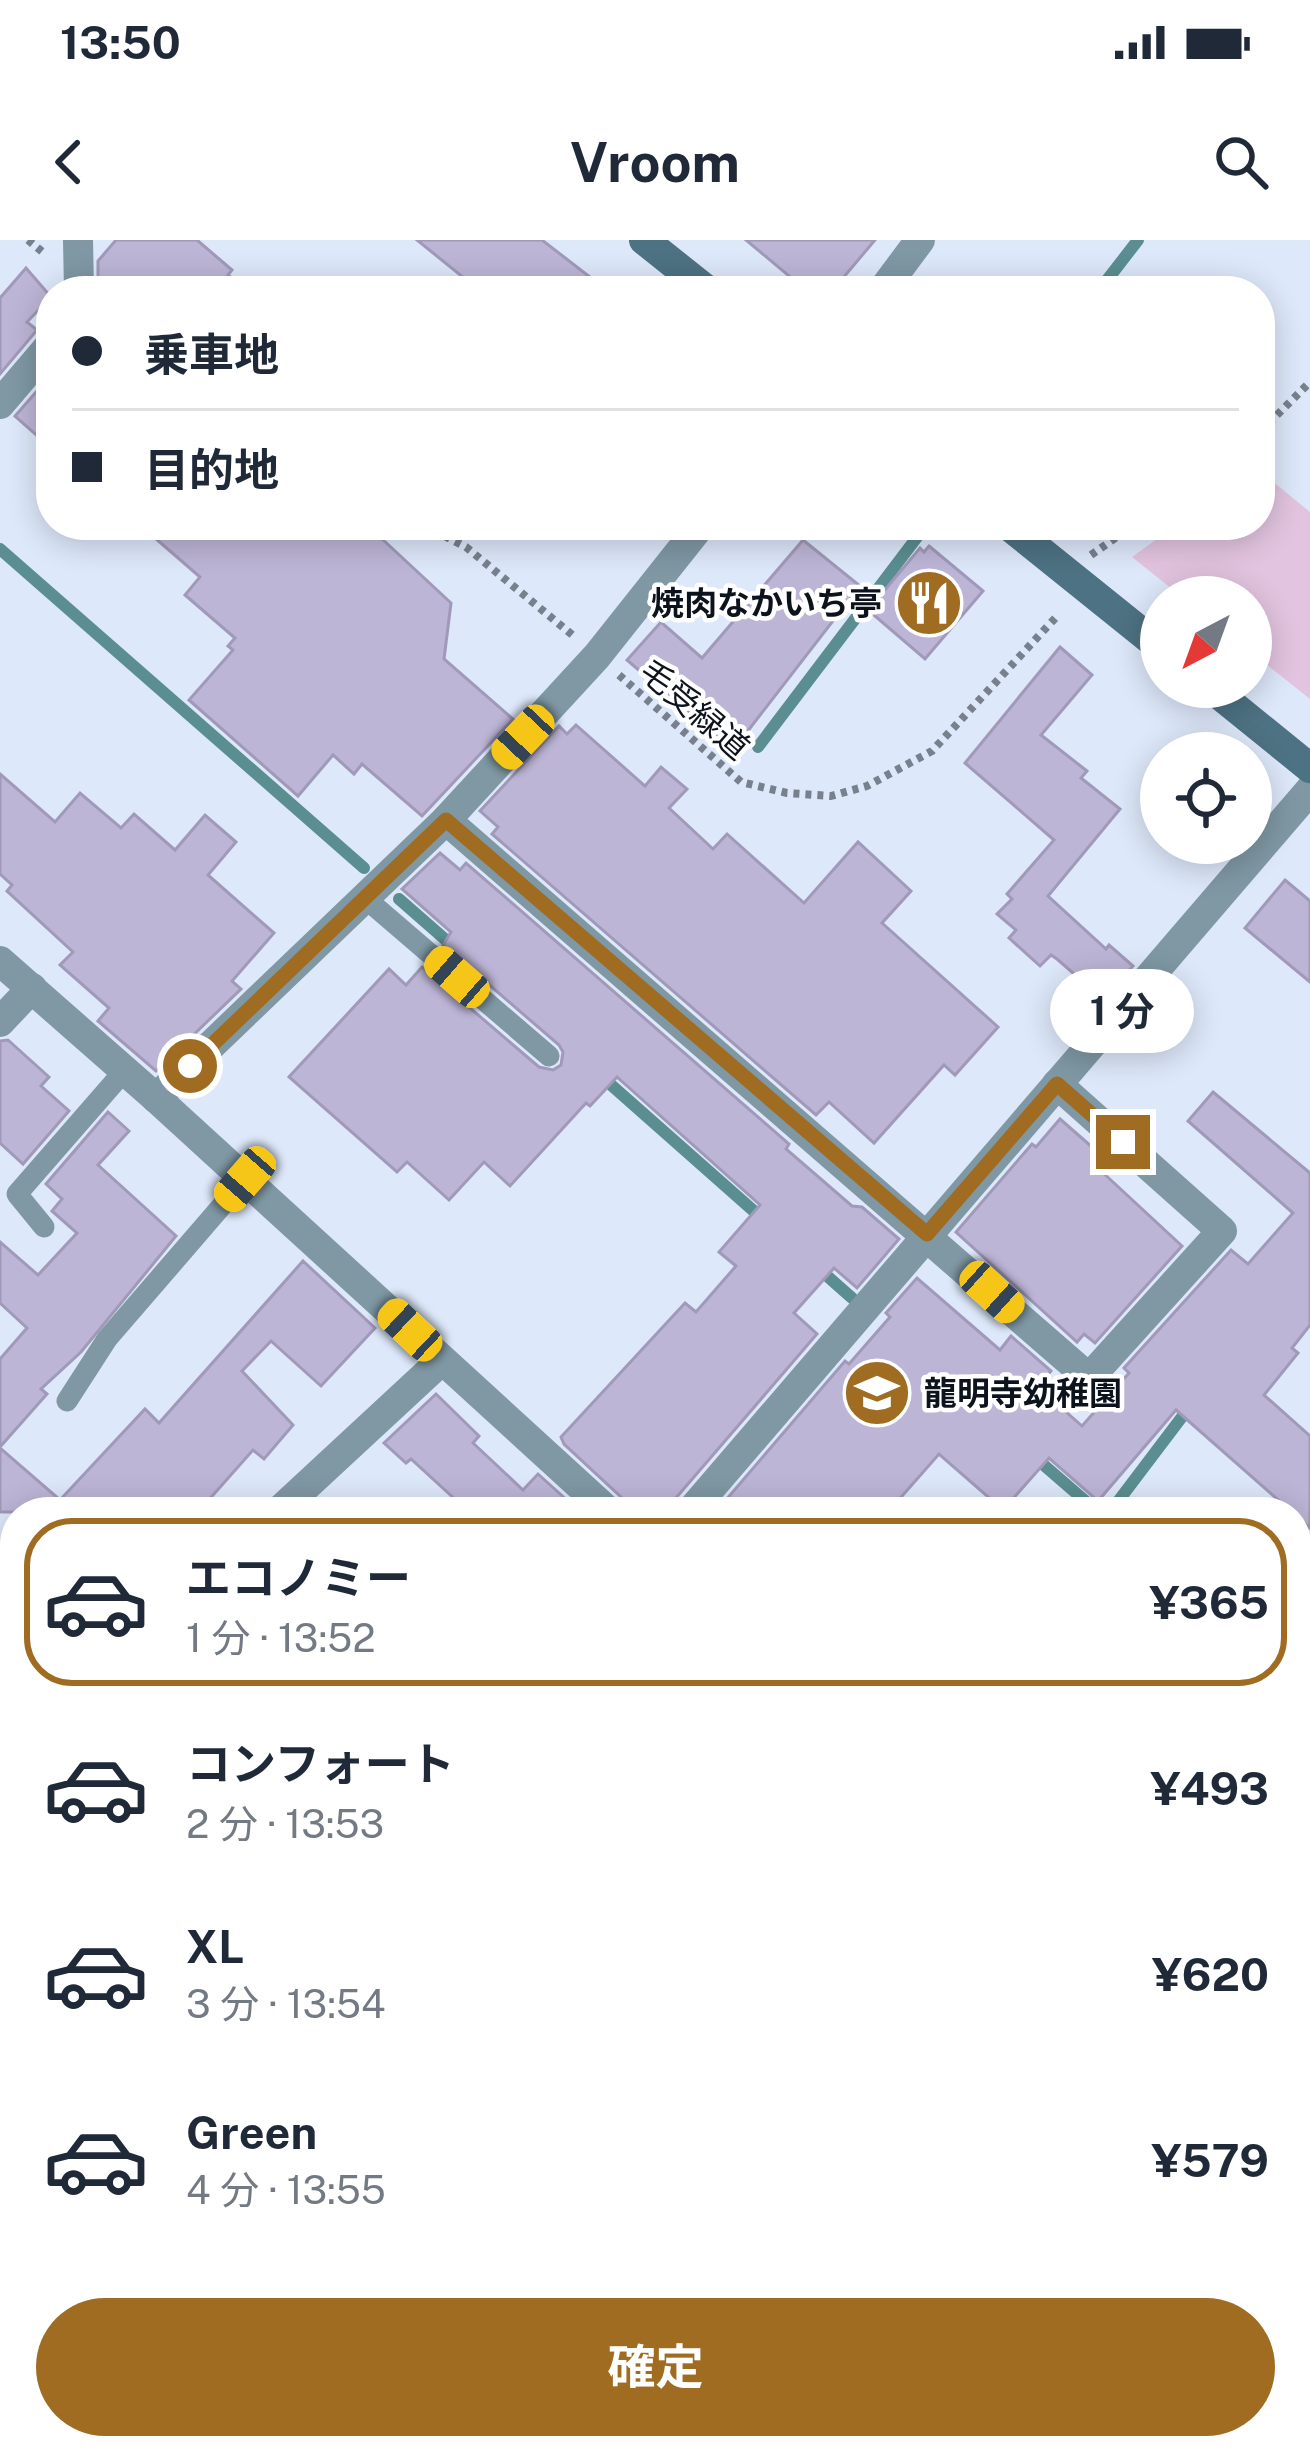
<!DOCTYPE html>
<html lang="ja">
<head>
<meta charset="utf-8">
<style>
  body { margin:0; font-family:"Public Sans","Noto Sans JP",sans-serif; background:#f2f2f3; color:#1f2937; height:100vh; display:flex; flex-direction:column; font-size:45px; white-space:nowrap }
  * { box-sizing:border-box; margin:0 }
  p { font-size:39px; color:#747a83 }
  .icon { flex:none; width:66px; height:66px; fill:none; stroke:currentColor; stroke-width:2; stroke-linecap:round; stroke-linejoin:round }
  .map { position:relative; flex:1; overflow:hidden }
  .details { position:absolute; left:0px; top:1257px; width:1311px; height:963px; display:flex; flex-direction:column; background:#fff; border-radius:48px 48px 0 0; box-shadow:0 6px 30px #0003 }
  .details>* { flex:none }
  .banner { position:absolute; left:36px; top:36px; width:1239px; height:264px; border-radius:48px; box-shadow:0 6px 30px #0003; display:grid; align-content:center; height:264px; padding:0 36px; background:#fff }
  .needle { width:78px; rotate:221deg }
  .tools { position:absolute; left:1140px; top:336px; display:grid; gap:24px }
  .tools a { display:grid; place-items:center; width:132px; height:132px; border-radius:50%; background:#fff; box-shadow:0 6px 30px #0003; font-size:60px }
  .end { position:absolute; width:54px; height:54px; margin:-27px; border:15px solid #9f6c22; background:#fff; box-shadow:0 0 0 6px #fff }
  .from { border-radius:50% }
  .bubble { position:absolute; height:84px; border-radius:42px; background:#fff; box-shadow:0 6px 30px #0003; font-size:39px; font-weight:700; line-height:84px; text-align:center }
  .car { position:absolute; width:36px; height:72px; margin:-36px -18px; border-radius:15px; box-shadow:0 0 9px 3px #0007; background:linear-gradient(#f5c518 24%,#345 0 40%,#f5c518 0 76%,#345 0 86%,#f5c518 0) }
  .banner b { display:flex; align-items:center; gap:42px; height:114px; font-size:45px }
  .banner b+b { border-top:3px solid #e0e1e3 }
  .banner i { width:30px; height:30px; background:#1f2937 }
  ul { padding:21px 0 0; list-style:none }
  li { display:flex; align-items:center; gap:36px; height:168px; margin:0 24px 18px; padding:0 12px; border:6px solid transparent; border-radius:48px }
  li div { flex:1 }
  li b { display:block; font-size:45px }
  li em { font-style:normal; font-weight:700 }
  li.active { border-color:#9f6c22 }
  li>.icon { width:108px; height:108px; stroke-width:1.5 }
  .button { display:flex; gap:24px; margin-top:auto; padding:24px 36px }
  .button a { flex:1; height:138px; border-radius:72px; background:#9f6c22; color:#fff; font-size:48px; font-weight:700; line-height:138px; text-align:center }
  .status { display:flex; justify-content:space-between; align-items:center; height:84px; padding:0 60px; background:#fff; direction:ltr }
  .status svg { height:33px; fill:currentColor }
  header { display:flex; justify-content:space-between; align-items:center; height:156px; padding:0 36px; background:#fff; font-size:54px; font-weight:700 }
  .map>svg:first-child { display:block }
  .green { fill:#e3c4e0 }
  .lines { fill:none; stroke-linecap:round; stroke-linejoin:round }
  .stream { stroke:#5a8e90; stroke-width:12 }
  .building { fill:#bdb5d6; stroke:#a099b9; stroke-width:3 }
  .path { stroke:#78808e; stroke-width:8; stroke-dasharray:6 6; stroke-linecap:butt }
  .lane { stroke:#7f98a4; stroke-width:21 }
  .street { stroke:#7f98a4; stroke-width:30 }
  .secondary { stroke:#4d7283; stroke-width:30 }
  .route { stroke:#9f6c22; stroke-width:15 }
  .labels { text-anchor:middle; dominant-baseline:central; stroke-width:9; stroke-linejoin:round; paint-order:stroke }
  .poi-label { font-size:33px; font-weight:bold; fill:#0d131d; stroke:#fff; text-anchor:end }
  .street-label { font-size:33px; fill:#0d131d; stroke:#fff }
</style>
</head>
<body>
<div class="status"><b>13:50</b><svg viewBox="0 0 49 12"><path d="M0 12V9h3v3zM5 12V6h3v6zM10 12V3h3v9zM15 12V0h3v12zM26 1h20v11H26zM47 4h2v5h-2z"/></svg></div>
<header><svg class="icon" aria-label="back" viewBox="0 0 24 24"><path d="M15 5l-7 7 7 7"/></svg>Vroom<svg class="icon" aria-label="search" viewBox="0 0 24 24"><circle cx="10" cy="10" r="6"/><path d="M15 15l6 6"/></svg></header>
<div class="map">
<svg width="1310" height="2218" viewBox="0 0 1310 2218">
  <rect width="100%" height="100%" fill="#dde8fa"/>
  <path class="green" d="M1260,231L1310,272V459L1251,412V357H1182L1132,317L1176,285H1260Z"/>
  <g class="lines">
    <g class="stream">
      <path d="M1104,44L1138,0"/>
      <path d="M455,51L471,30"/>
      <path d="M0,309L364,628"/>
      <path d="M758,507L924,288"/>
      <path d="M399,659L455,708"/>
      <path d="M601,836L765,981"/>
      <path d="M817,1027L852,1058"/>
      <path d="M1031,1214L1098,1272"/>
      <path d="M1110,1272L1191,1165"/>
      <path d="M618,2218L629,2205"/>
    </g>
  </g>
  <g class="building">
    <path d="M116,0H197L232,30L228,35L247,51H98V21Z"/>
    <path d="M417,0H542L608,51H480Z"/>
    <path d="M746,0H875L832,51H807Z"/>
    <path d="M26,28L51,57L27,82L37,90L0,134V58Z"/>
    <path d="M37,151L51,164V208L15,176Z"/>
    <path d="M140,285H367L451,363L444,419L513,479L422,576L362,524L354,534L333,515L298,556L189,460L233,410L228,406L235,398L185,355L200,337Z"/>
    <path d="M803,300L860,346L740,501L734,496L726,505L627,420L661,382L702,418Z"/>
    <path d="M929,306L983,351L925,419L868,370L920,308L924,312Z"/>
    <path d="M1060,407L1092,435L1041,495L1087,531L1081,538L1120,569L1048,656L1106,709L1109,705L1133,726L1104,760L1057,719L1051,715L1040,726L1009,698L1016,690L997,674L1012,659L1007,654L1054,600L965,523Z"/>
    <path d="M576,485L645,546L661,527L687,549L669,568L713,609L727,594L804,663L858,602L911,651L882,683L998,787L955,835L944,825L874,903L829,862L816,875L492,594L498,587L480,571L559,486L567,494Z"/>
    <path d="M0,534L55,582L80,553L121,588L134,574L175,610L205,575L236,602L208,635L274,693L232,741L241,749L156,831L98,781L109,768L60,725L73,712L7,651L12,645L0,634Z"/>
    <path d="M440,613L460,630L466,623L789,904L786,909L852,966L862,967L899,999L857,1048L834,1028L794,1073L817,1094L675,1259L671,1272H628L622,1258L564,1204L561,1197L685,1063L696,1072L736,1026L719,1012L760,965L617,837L590,866L586,863L510,946L484,922L449,960L407,922L397,932L289,837L389,729L406,745L422,727L539,827L553,830L561,825L563,812L559,805L443,705L451,692L402,649Z"/>
    <path d="M1285,640L1310,661V742L1245,688Z"/>
    <path d="M8,800L49,837L41,846L69,871L23,924L0,903V801Z"/>
    <path d="M1213,852L1310,933V1085L1292,1108L1298,1113L1264,1155L1310,1196V1288L1176,1170L1098,1261L1049,1218L1003,1270L939,1214L888,1272H738L725,1261L845,1121L849,1124L890,1077L886,1073L917,1038L1000,1110L1011,1096L1051,1131L1038,1147L1082,1186L1129,1133L1124,1128L1231,1010L1248,1024L1293,973L1188,881Z"/>
    <path d="M108,872L129,891L98,925L176,996L81,1112L41,1149L47,1154L0,1207V1119L27,1088L0,1063V1002L38,1035L77,993L52,971L62,959L46,944Z"/>
    <path d="M1060,879L1108,921L1100,930L1182,1006L1095,1103L1084,1094L1077,1102L956,992L1032,904L1036,907Z"/>
    <path d="M303,1021L375,1088L321,1146L271,1101L242,1131L293,1185L264,1219L253,1210L198,1272H0V1208L60,1260L145,1169L159,1183Z"/>
    <path d="M436,1154L479,1196L473,1203L523,1250L538,1234L580,1272H469L411,1219L406,1223L384,1203Z"/>
  </g>
  <g class="lines">
    <g class="path">
      <path d="M28,0L45,14"/>
      <path d="M1260,192L1310,142"/>
      <path d="M423,285L466,307L576,398"/>
      <path d="M1091,315L1134,285"/>
      <path d="M619,435L741,542L787,553L831,556L867,546L932,511L1059,374"/>
    </g>
    <g class="lane">
      <path d="M365,658L549,816"/>
      <path d="M44,987L17,954L125,830"/>
      <path d="M67,1161L107,1099L245,939"/>
    </g>
    <g class="street">
      <path d="M78,0L79,51"/>
      <path d="M882,51L920,0"/>
      <path d="M0,164L51,104"/>
      <path d="M446,580L1089,1138L1222,991L1057,844"/>
      <path d="M0,721L156,858L609,1272"/>
      <path d="M0,782L32,748"/>
      <path d="M156,858L446,580L597,416L701,285"/>
      <path d="M278,1272L442,1120"/>
      <path d="M690,1272L1310,550"/>
      <path d="M0,1324L15,1337"/>
      <path d="M1296,1572L1310,1553"/>
      <path d="M0,1603L15,1579"/>
      <path d="M0,1660L15,1672"/>
      <path d="M1296,1775L1310,1786"/>
      <path d="M0,2040L15,2021"/>
      <path d="M0,2080L15,2092"/>
      <path d="M1296,2125L1310,2097"/>
      <path d="M150,2205L165,2218"/>
      <path d="M765,2205L780,2218"/>
      <path d="M396,2218L406,2205"/>
      <path d="M1007,2218L1010,2205"/>
      <path d="M1250,2218L1256,2205"/>
    </g>
    <g class="secondary">
      <path d="M644,0L708,51"/>
      <path d="M1008,285L1161,408"/>
      <path d="M1210,447L1310,528"/>
    </g>
  </g>
  <g class="lines">
    <path class="route" d="M190,826L446,580L927,994L1057,844L1123,902"/>
  </g>
  <defs>
    <symbol id="restaurant-disc" viewBox="-11 -11 22 22"><circle r="9.5" fill="#9f6c22" stroke="#fff"/><path d="M-5-6h1v4h1v-4h1v4h1v-4h1v5L-1.5 .5V6h-2V.5L-5-1ZM5-6V6H3V1.5H1.5Q1.5-4 5-6Z" fill="#fff"/></symbol>
    <symbol id="school-disc" viewBox="-11 -11 22 22"><circle r="9.5" fill="#9f6c22" stroke="#fff"/><path d="M0-5L7-2L0 1L-7-2ZM-4 1L0 2.5L4 1V4Q0 6-4 4Z" fill="#fff"/></symbol>
  </defs>
  <g fill-rule="evenodd">
    <use href="#restaurant-disc" x="891" y="325" width="76" height="76"/>
    <use href="#school-disc" x="839" y="1115" width="76" height="76"/>
  </g>
  <g class="labels">
    <g class="poi-label">
      <text x="882" y="363">焼肉なかいち亭</text>
      <text x="924" y="1153" text-anchor="start">龍明寺幼稚園</text>
    </g>
    <g class="street-label">
      <text transform="translate(695 469) rotate(41)">毛受緑道</text>
    </g>
  </g>
</svg>
<div class="tools">
<a><svg class="needle" viewBox="-14 -14 28 28"><path d="M0-13l5 13h-10z" fill="#e53935"/><path d="M0 13l5-13h-10z" fill="#747a83"/></svg></a>
<a><svg class="icon" aria-label="locate" viewBox="0 0 24 24"><circle cx="12" cy="12" r="6"/><path d="M12 2v4M12 18v4M2 12h4M18 12h4"/></svg></a>
</div>
<i class="end from" style="left:190px;top:826px"></i>
<i class="end" style="left:1123px;top:902px"></i>
<div class="bubble" style="left:1050px;top:729px;width:144px">1 分</div>
<i class="car" style="left:523px;top:497px;rotate:223deg"></i>
<i class="car" style="left:457px;top:737px;rotate:311deg"></i>
<i class="car" style="left:245px;top:939px;rotate:221deg"></i>
<i class="car" style="left:992px;top:1052px;rotate:132deg"></i>
<i class="car" style="left:410px;top:1090px;rotate:313deg"></i>
<div class="banner">
<b><i class="from"></i>乗車地</b>
<b><i></i>目的地</b>
</div>
<section class="details">
<ul>
<li class="active"><svg class="icon" aria-label="car" viewBox="0 0 24 24"><path d="M5 17H2v-5l4-1 3-4h7l3 4 3 1v5h-3M9 17h6M6 11h13"/><circle cx="7" cy="17" r="2"/><circle cx="17" cy="17" r="2"/></svg><div><b>エコノミー</b><p>1 分 · 13:52</p></div><em>¥365</em></li>
<li><svg class="icon" aria-label="car" viewBox="0 0 24 24"><path d="M5 17H2v-5l4-1 3-4h7l3 4 3 1v5h-3M9 17h6M6 11h13"/><circle cx="7" cy="17" r="2"/><circle cx="17" cy="17" r="2"/></svg><div><b>コンフォート</b><p>2 分 · 13:53</p></div><em>¥493</em></li>
<li><svg class="icon" aria-label="car" viewBox="0 0 24 24"><path d="M5 17H2v-5l4-1 3-4h7l3 4 3 1v5h-3M9 17h6M6 11h13"/><circle cx="7" cy="17" r="2"/><circle cx="17" cy="17" r="2"/></svg><div><b>XL</b><p>3 分 · 13:54</p></div><em>¥620</em></li>
<li><svg class="icon" aria-label="car" viewBox="0 0 24 24"><path d="M5 17H2v-5l4-1 3-4h7l3 4 3 1v5h-3M9 17h6M6 11h13"/><circle cx="7" cy="17" r="2"/><circle cx="17" cy="17" r="2"/></svg><div><b>Green</b><p>4 分 · 13:55</p></div><em>¥579</em></li>
</ul>
<div class="button"><a>確定</a></div>
</section>
</div>
</body>
</html>
